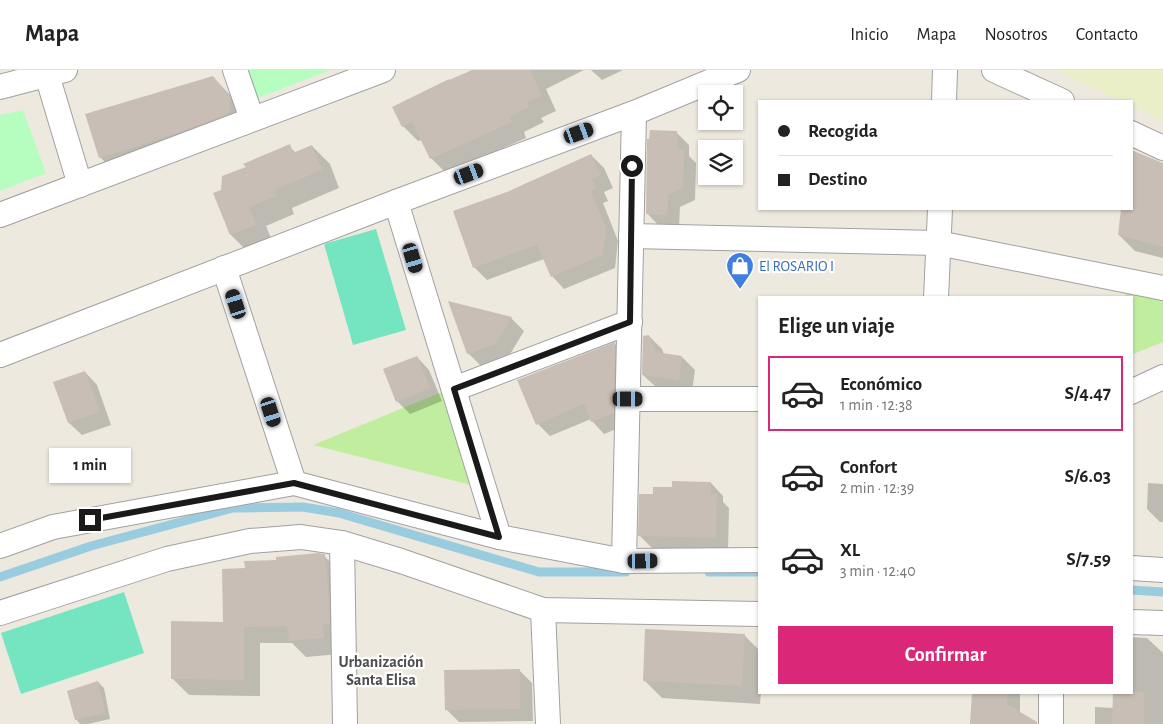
<!DOCTYPE html>
<html lang="es">
<head>
<meta charset="utf-8">
<style>
  body { margin:0; font-family:"Alegreya Sans",sans-serif; background:#f6f6f6; color:#222; height:100vh; display:flex; flex-direction:column; font-size:19px; white-space:nowrap }
  * { box-sizing:border-box; margin:0 }
  p { font-size:16px; color:#767676 }
  .icon { flex:none; width:28px; height:28px; fill:none; stroke:currentColor; stroke-width:2; stroke-linecap:round; stroke-linejoin:round }
  .map { position:relative; flex:1; overflow:hidden }
  .drawer { position:absolute; left:758px; top:226px; width:375px; height:398px; display:flex; flex-direction:column; background:#fff; border-radius:0px; box-shadow:0 1px 4px #0004 }
  .drawer>* { flex:none }
  .top-card { position:absolute; left:758px; top:30px; width:375px; height:110px; border-radius:0px; box-shadow:0 1px 4px #0004; display:grid; align-content:center; height:110px; padding:0 20px; background:#fff }
  .controls { position:absolute; left:698px; top:15px; display:grid; gap:10px }
  .controls a { display:grid; place-items:center; width:45px; height:45px; border-radius:0px; background:#fff; box-shadow:0 1px 4px #0004; font-size:25px }
  .end { position:absolute; width:22px; height:22px; margin:-11px; border:6px solid #1a1a1a; background:#fff; box-shadow:0 0 0 2px #fff }
  .from { border-radius:50% }
  .bubble { position:absolute; height:35px; border-radius:0px; background:#fff; box-shadow:0 1px 4px #0004; font-size:16px; font-weight:600; line-height:35px; text-align:center }
  .car { position:absolute; width:15px; height:30px; margin:-15px -8px; border-radius:6px; box-shadow:0 0 4px 1px #0007; background:linear-gradient(#222 24%,#8ab4d8 0 40%,#222 0 76%,#8ab4d8 0 86%,#222 0) }
  .top-card b { display:flex; align-items:center; gap:18px; height:48px; font-size:19px }
  .top-card b+b { border-top:1px solid #e0e0e0 }
  .top-card i { width:12px; height:12px; background:#222 }
  ul { padding:0; list-style:none }
  li { display:flex; align-items:center; gap:15px; height:75px; margin:0 10px 8px; padding:0 10px; border:2px solid transparent; border-radius:0px }
  li div { flex:1 }
  li b { display:block; font-size:19px }
  li em { font-style:normal; font-weight:600 }
  li.on { border-color:#db2777 }
  li>.icon { width:45px; height:45px; stroke-width:1.5 }
  h2 { padding:0 20px; font-size:22px; line-height:60px }
  .button { display:flex; gap:10px; margin-top:auto; padding:10px 20px }
  .button a { flex:1; height:58px; border-radius:0px; background:#db2777; color:#fff; font-size:20px; font-weight:600; line-height:58px; text-align:center }
  header { display:flex; align-items:center; gap:30px; box-sizing:border-box; height:70px; padding:0 25px; background:#fff; border-bottom:1px solid #e0e0e0 }
  header strong { font-size:24px }
  nav { display:flex; gap:28px; margin-inline-start:auto; font-size:18px }
  .map>svg:first-child { display:block }
  .farmland { fill:#eaefc7 }
  .grass { fill:#c1ee9e }
  .park { fill:#b5febf }
  .pitch { fill:#74e5c0 }
  .shadow { fill:#0003 }
  .lines { fill:none; stroke-linecap:round; stroke-linejoin:round }
  .stream { stroke:#9acce0; stroke-width:9 }
  .building { fill:#c9beb5 }
  .minor-casing { stroke:#a1a1a1; stroke-width:26 }
  .minor { stroke:#fff; stroke-width:24 }
  .route { stroke:#1a1a1a; stroke-width:6 }
  .labels { text-anchor:middle; dominant-baseline:central; stroke-width:4.5; stroke-linejoin:round; paint-order:stroke }
  .shop-label { font-size:15px; fill:#366cbe; stroke:#fff; text-anchor:start }
  .neighbourhood-label { font-size:16px; font-weight:bold; fill:#4d4d4d; stroke:#fff }
</style>
</head>
<body>
<header>
<strong>Mapa</strong>
<nav><a>Inicio</a><a>Mapa</a><a>Nosotros</a><a>Contacto</a></nav>
</header>
<div class="map">
<svg width="1163" height="654" viewBox="0 0 1163 654">
  <rect width="100%" height="100%" fill="#ede9de"/>
  <path class="farmland" d="M1056,0H1163V52L1131,36V31H1121Z"/>
  <g class="grass">
    <path d="M1127,211L1163,221V272L1131,285V228H1125Z"/>
    <path d="M442,322L475,416L313,375Z"/>
  </g>
  <g class="park">
    <path d="M243,0H330L250,31Z"/>
    <path d="M23,40L46,103L0,121V45Z"/>
  </g>
  <g class="pitch">
    <path d="M376,159L406,260L353,275L324,174Z"/>
    <path d="M124,522L144,583L21,624L1,563Z"/>
  </g>
  <g class="shadow">
    <path d="M475,0H584L546,19L556,41L541,48L544,52L524,62L526,68L446,103L431,88L422,70L418,71L403,56Z"/>
    <path d="M591,0H623L602,10Z"/>
    <path d="M213,7L231,26L247,46L118,105L100,87Z"/>
    <path d="M677,63L689,75V86L696,93L695,130L680,137L679,157L659,156L647,143Z"/>
    <path d="M289,76L296,83L312,76L330,94L339,118L292,138L294,144L266,156L273,173L249,183L231,165L215,124L222,121L248,98Z"/>
    <path d="M591,85L604,98L613,118L604,122L608,131L603,133L618,171L615,198L564,219L552,206L544,189L487,210L474,197L508,123Z"/>
    <path d="M1163,94V188L1135,181L1119,165L1122,139H1131Z"/>
    <path d="M511,248L524,261L509,286L481,296L468,283Z"/>
    <path d="M649,266L662,279L664,285L682,287L695,300L692,322L656,317L643,305Z"/>
    <path d="M615,274L627,286L626,355L604,364L592,351L591,349L550,366L538,354Z"/>
    <path d="M417,287L429,300L442,331L410,344L397,331Z"/>
    <path d="M85,302L97,315L111,355L82,365L69,353Z"/>
    <path d="M711,413L723,426V432L729,438L728,480L652,478L640,466L673,418Z"/>
    <path d="M1148,413L1163,414V452H1160L1147,439Z"/>
    <path d="M324,486L341,502L340,584L306,587L292,573H260V626L189,625L173,609L225,553L246,500L277,492Z"/>
    <path d="M744,565L759,580V622H761L760,634L662,628L644,610Z"/>
    <path d="M1131,567L1147,568L1163,583V654H1095V637L1114,638L1131,622Z"/>
    <path d="M519,600L532,613L533,651L459,652L446,639Z"/>
    <path d="M98,612L104,618L110,649L88,654H80L76,649Z"/>
    <path d="M973,622H1020V643L1033,654H972Z"/>
  </g>
  <g class="lines">
    <g class="stream">
      <path d="M709,502H759"/>
      <path d="M0,507L91,476L233,438L303,437L339,443L539,502H626"/>
      <path d="M1131,520L1163,522"/>
    </g>
  </g>
  <g class="building">
    <path d="M472,0H530L542,26L527,32L529,37L509,47L512,52L430,89L412,52L402,57L392,37L449,9V10Z"/>
    <path d="M213,6L230,27L229,42L226,45L169,66L99,88L85,44Z"/>
    <path d="M650,60L677,61V79H684L683,118L668,125L667,145L646,144L647,69H649Z"/>
    <path d="M290,74L293,83L312,75L322,100L274,120L277,126L249,137L256,155L230,165L213,123L221,120L222,106L246,97L243,94Z"/>
    <path d="M1131,80L1163,93V177L1118,165L1121,139H1131Z"/>
    <path d="M591,84L601,105L592,109L596,118L591,121L606,158L603,185L551,207L537,175L473,198L453,141L507,122Z"/>
    <path d="M448,231L512,247L496,274L467,284Z"/>
    <path d="M649,265L656,282L682,286L679,310L642,305L643,266Z"/>
    <path d="M615,272L614,343L591,352L584,334L536,355L517,310Z"/>
    <path d="M417,286L430,318L396,332L383,299Z"/>
    <path d="M85,301L100,342L68,353L53,312Z"/>
    <path d="M672,411L711,412V424H717L716,468L638,466L639,424H653V417H672Z"/>
    <path d="M318,483L325,484L329,532L330,554L323,555L324,568L289,571L287,556L244,557V610L171,609V551L223,552L222,499L245,498L244,491L276,490V487Z"/>
    <path d="M645,559L745,564L742,616L643,611Z"/>
    <path d="M520,599V639L445,640L444,600Z"/>
    <path d="M98,611L105,643L75,650L67,621Z"/>
    <path d="M972,622H1008L1007,634L1037,652V654H970Z"/>
    <path d="M1113,622H1144V654H1112Z"/>
  </g>
  <g class="lines">
    <defs>
      <g id="minor">
        <path d="M235,0L252,49"/>
        <path d="M994,0L1062,31"/>
        <path d="M47,5L80,115"/>
        <path d="M0,17L65,0"/>
        <path d="M944,31L945,0"/>
        <path d="M1131,63L1163,78"/>
        <path d="M396,132L499,467"/>
        <path d="M0,145L383,0"/>
        <path d="M631,166L938,173L1163,218"/>
        <path d="M224,198L294,413"/>
        <path d="M936,228L940,139"/>
        <path d="M0,285L396,132L634,43L738,0"/>
        <path d="M454,319L630,252"/>
        <path d="M1131,322L1163,307"/>
        <path d="M628,329H759"/>
        <path d="M342,473L345,654"/>
        <path d="M0,476L53,457L294,413L499,467L624,491L759,490"/>
        <path d="M624,491L634,43"/>
        <path d="M1131,498L1163,500"/>
        <path d="M543,540L548,654"/>
        <path d="M0,543L167,489L250,471L301,467L342,473L401,491L543,540L759,544"/>
        <path d="M1131,552L1163,553"/>
        <path d="M1051,654V622"/>
      </g>
    </defs>
    <use href="#minor" class="minor-casing"/>
    <use href="#minor" class="minor"/>
  </g>
  <g class="lines">
    <path class="route" d="M90,450L294,413L499,467L454,319L630,252L632,96"/>
  </g>
  <defs>
    <symbol id="shop-pin" viewBox="-11 -11 22 30"><path d="M0 17L-7.5 6A9.5 9.5 0 1 1 7.5 6Z" fill="#3f7fe0" stroke="#fff"/><path d="M-5-2.5h2.3a2.7 3.5 0 0 1 5.4 0H5L5.5 6h-11ZM-1.5-2.5h3a1.5 2.3 0 0 0-3 0Z" fill="#fff"/></symbol>
  </defs>
  <g fill-rule="evenodd">
    <use href="#shop-pin" x="724" y="180" width="32" height="43"/>
  </g>
  <g class="labels">
    <g class="shop-label">
      <text x="759" y="196">El ROSARIO I</text>
    </g>
    <g class="neighbourhood-label">
      <text x="381" y="592">Urbanización<tspan x="381" dy="18">Santa Elisa</tspan></text>
    </g>
  </g>
</svg>
<div class="controls">
<a><svg class="icon" aria-label="locate" viewBox="0 0 24 24"><circle cx="12" cy="12" r="6"/><path d="M12 2v4M12 18v4M2 12h4M18 12h4"/></svg></a>
<a><svg class="icon" aria-label="layers" viewBox="0 0 24 24"><path d="M12 4l9 5-9 5-9-5zM3 14l9 5 9-5"/></svg></a>
</div>
<i class="end from" style="left:632px;top:96px"></i>
<i class="end" style="left:90px;top:450px"></i>
<div class="bubble" style="left:49px;top:378px;width:82px">1 min</div>
<i class="car" style="left:579px;top:63px;rotate:70deg"></i>
<i class="car" style="left:469px;top:104px;rotate:69deg"></i>
<i class="car" style="left:413px;top:188px;rotate:163deg"></i>
<i class="car" style="left:236px;top:234px;rotate:342deg"></i>
<i class="car" style="left:628px;top:329px;rotate:90deg"></i>
<i class="car" style="left:271px;top:342px;rotate:162deg"></i>
<i class="car" style="left:643px;top:491px;rotate:89deg"></i>
<div class="top-card">
<b><i class="from"></i>Recogida</b>
<b><i></i>Destino</b>
</div>
<section class="drawer">
<h2>Elige un viaje</h2>
<ul>
<li class="on"><svg class="icon" aria-label="car" viewBox="0 0 24 24"><path d="M5 17H2v-5l4-1 3-4h7l3 4 3 1v5h-3M9 17h6M6 11h13"/><circle cx="7" cy="17" r="2"/><circle cx="17" cy="17" r="2"/></svg><div><b>Económico</b><p>1 min · 12:38</p></div><em>S/4.47</em></li>
<li><svg class="icon" aria-label="car" viewBox="0 0 24 24"><path d="M5 17H2v-5l4-1 3-4h7l3 4 3 1v5h-3M9 17h6M6 11h13"/><circle cx="7" cy="17" r="2"/><circle cx="17" cy="17" r="2"/></svg><div><b>Confort</b><p>2 min · 12:39</p></div><em>S/6.03</em></li>
<li><svg class="icon" aria-label="car" viewBox="0 0 24 24"><path d="M5 17H2v-5l4-1 3-4h7l3 4 3 1v5h-3M9 17h6M6 11h13"/><circle cx="7" cy="17" r="2"/><circle cx="17" cy="17" r="2"/></svg><div><b>XL</b><p>3 min · 12:40</p></div><em>S/7.59</em></li>
</ul>
<div class="button"><a>Confirmar</a></div>
</section>
</div>
</body>
</html>
